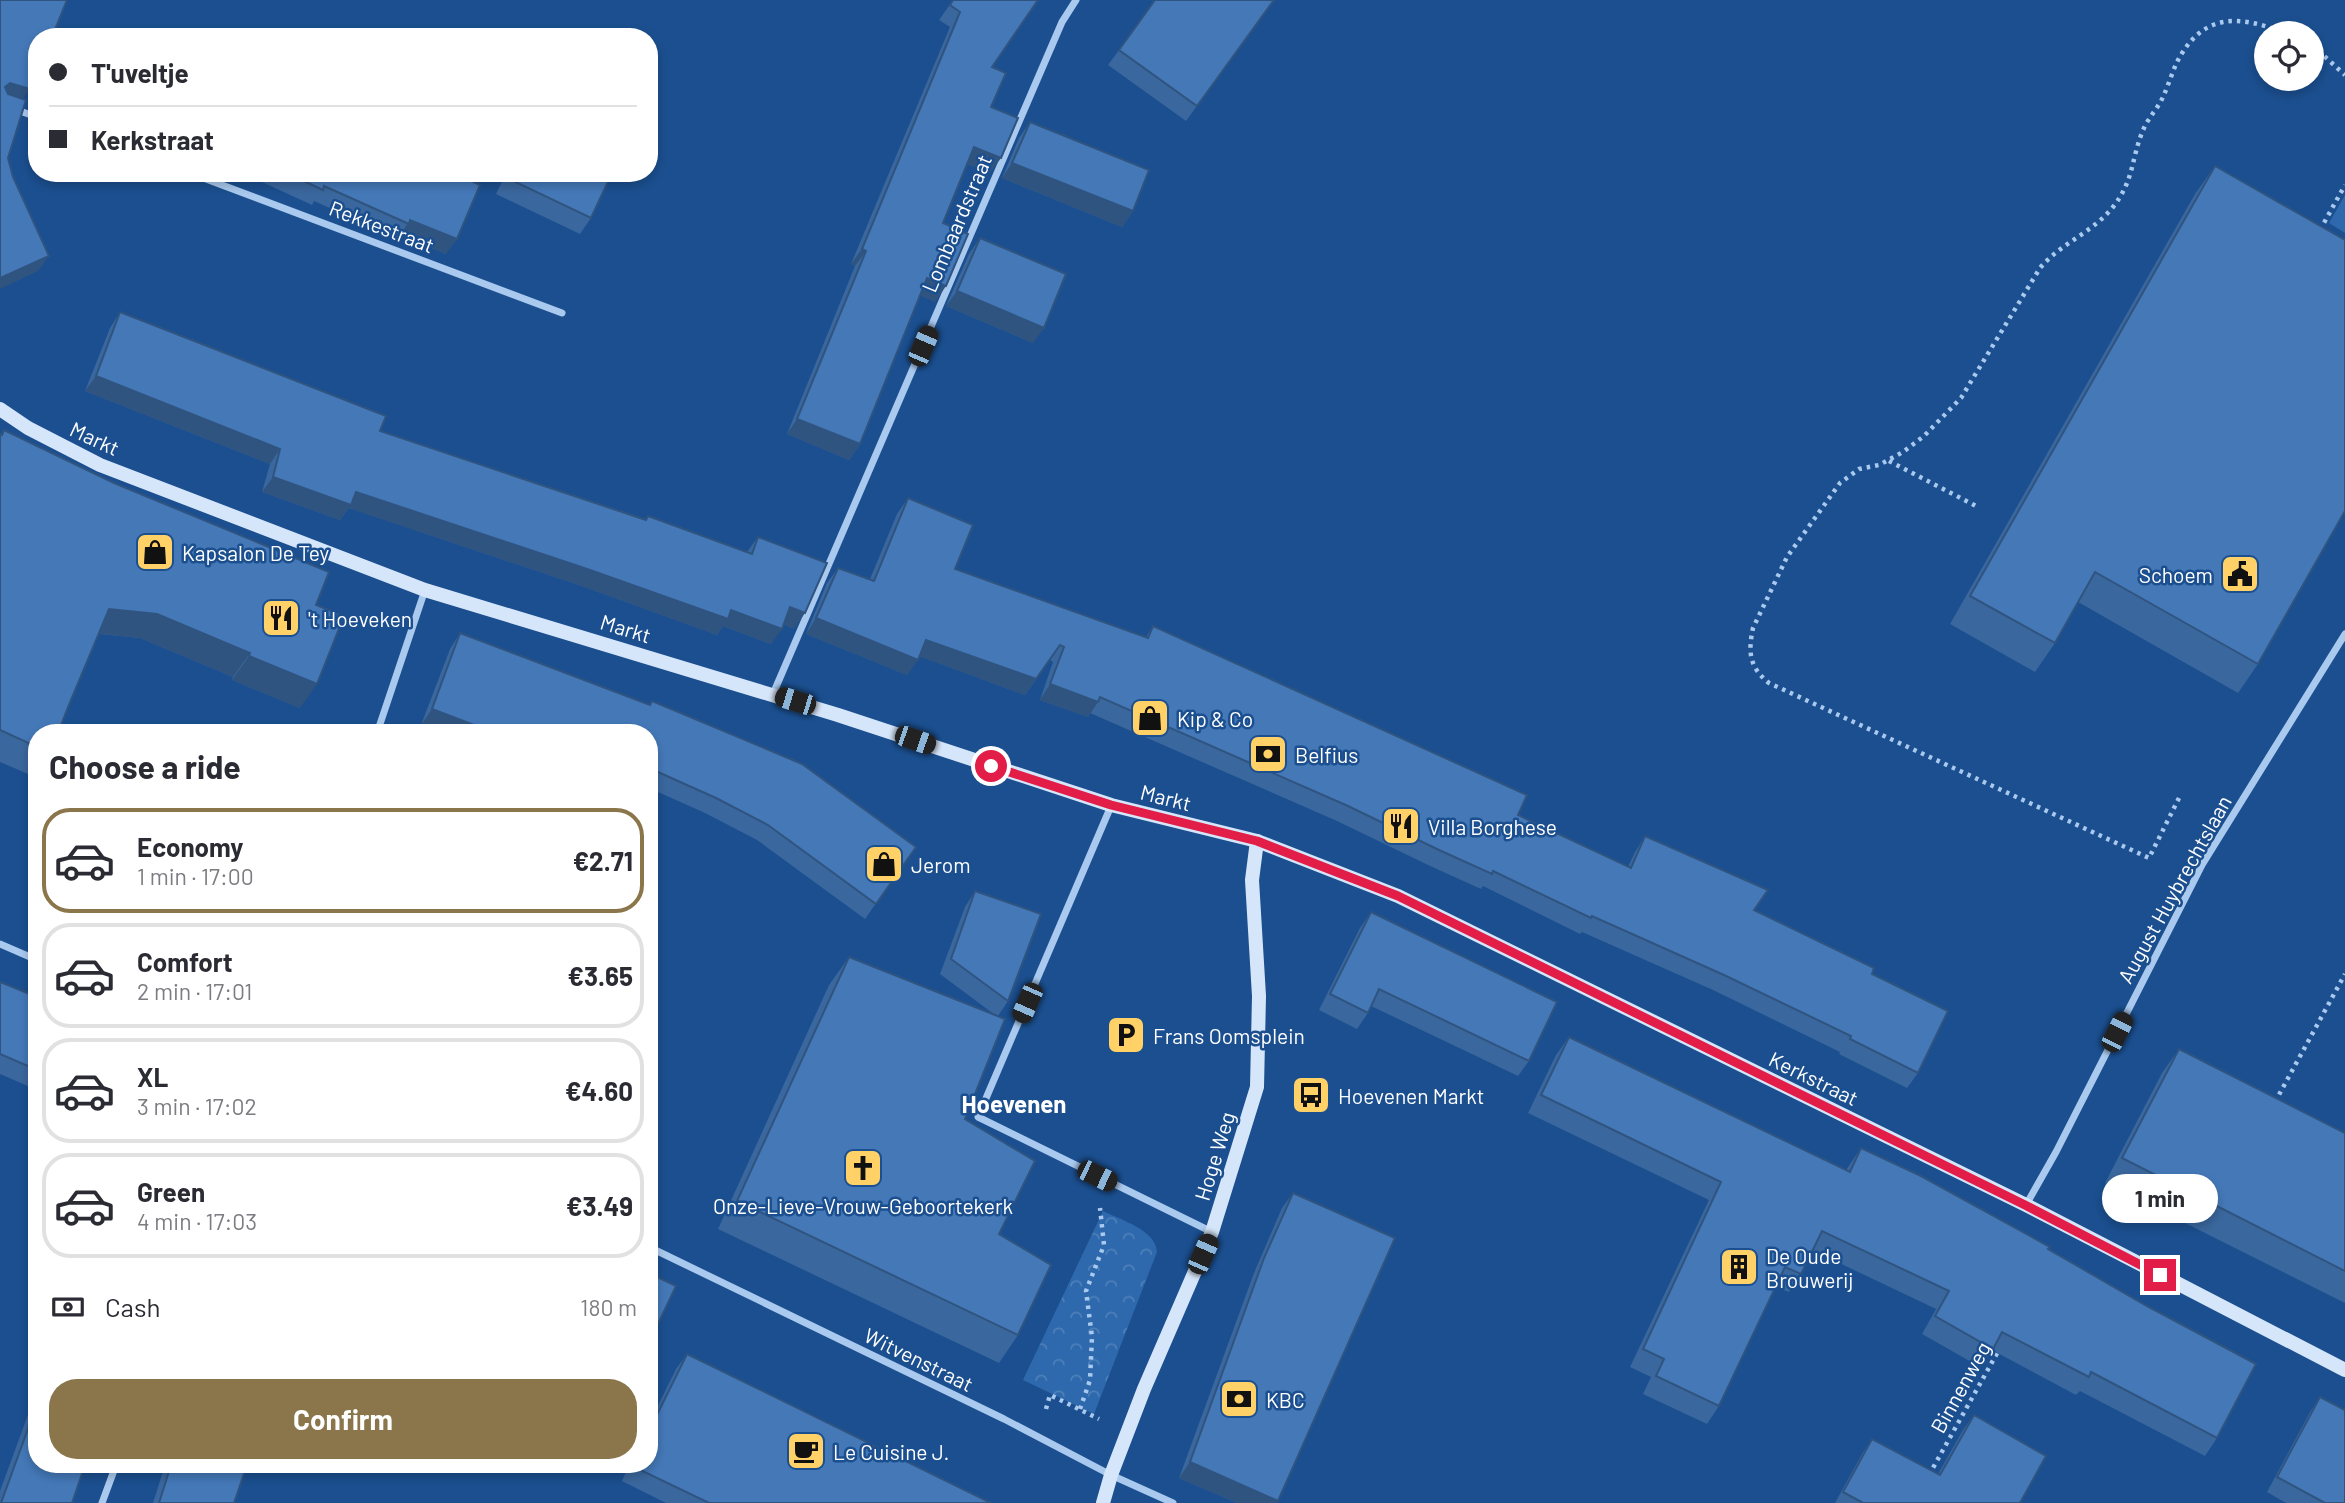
<!DOCTYPE html>
<html lang="en">
<head>
<meta charset="utf-8">
<style>
  body { margin:0; font-family:Barlow,sans-serif; background:#f2f2f3; color:#2b2b33; height:100vh; display:flex; flex-direction:column; font-size:26px; white-space:nowrap }
  * { box-sizing:border-box; margin:0 }
  p { font-size:23px; color:#7c7c81 }
  .icon { flex:none; width:38px; height:38px; fill:none; stroke:currentColor; stroke-width:2; stroke-linecap:round; stroke-linejoin:round }
  .map { position:relative; flex:1; overflow:hidden }
  .sheet { position:absolute; left:28px; top:724px; width:630px; height:749px; display:flex; flex-direction:column; background:#fff; border-radius:28px; box-shadow:0 4px 10px #0003 }
  .sheet>* { flex:none }
  .guide { position:absolute; left:28px; top:28px; width:630px; height:154px; border-radius:28px; box-shadow:0 4px 10px #0003; display:grid; align-content:center; height:154px; padding:0 21px; background:#fff }
  .controls { position:absolute; left:2254px; top:21px; display:grid; gap:14px }
  .controls a { display:grid; place-items:center; width:70px; height:70px; border-radius:50%; background:#fff; box-shadow:0 4px 10px #0003; font-size:35px }
  .end { position:absolute; width:32px; height:32px; margin:-16px; border:9px solid #e11d48; background:#fff; box-shadow:0 0 0 4px #fff }
  .from { border-radius:50% }
  .bubble { position:absolute; height:49px; border-radius:24px; background:#fff; box-shadow:0 4px 10px #0003; font-size:23px; font-weight:700; line-height:49px; text-align:center }
  .car { position:absolute; width:21px; height:42px; margin:-21px -10px; border-radius:9px; box-shadow:0 0 5px 2px #0007; background:linear-gradient(#222 24%,#8ab4d8 0 40%,#222 0 76%,#8ab4d8 0 86%,#222 0) }
  .guide b { display:flex; align-items:center; gap:24px; height:66px; font-size:26px }
  .guide b+b { border-top:2px solid #e1e1e2 }
  .guide i { width:18px; height:18px; background:#2b2b33 }
  ul { padding:0; list-style:none }
  li { display:flex; align-items:center; gap:21px; height:105px; margin:0 14px 10px; padding:0 7px; border:4px solid #e1e1e2; border-radius:28px }
  li div { flex:1 }
  li b { display:block; font-size:26px }
  li em { font-style:normal; font-weight:700 }
  li.on { border-color:#8a764a }
  li>.icon { width:63px; height:63px; stroke-width:1.5 }
  h2 { padding:0 21px; font-size:32px; line-height:84px }
  .pay { display:flex; align-items:center; gap:18px; height:77px; padding:0 21px; font-size:26px }
  .pay p { margin-inline-start:auto }
  .primary-button { display:flex; gap:14px; margin-top:auto; padding:14px 21px }
  .primary-button a { flex:1; height:80px; border-radius:28px; background:#8a764a; color:#fff; font-size:28px; font-weight:700; line-height:80px; text-align:center }
  .map>svg:first-child { display:block }
  .grass { fill:#2e69ad }
  .park { fill:url(#park-crowns) }
  .lines { fill:none; stroke-linecap:round; stroke-linejoin:round }
  .path { stroke:#a9c9ee; stroke-width:4.5; stroke-dasharray:3.5 5; stroke-linecap:butt }
  .street { stroke:#a9c9ee; stroke-width:7 }
  .secondary { stroke:#d6e6fa; stroke-width:14 }
  .wall { fill:#3a679d }
  .shaded-wall { fill:#305480 }
  .building { fill:#4478b7; stroke:#305480; stroke-width:2 }
  .route { stroke:#e11d48; stroke-width:9 }
  .labels { text-anchor:middle; dominant-baseline:central; stroke-width:5; stroke-linejoin:round; paint-order:stroke }
  .street-label { font-size:21px; fill:#fff; stroke:#1b4f8f }
  .poi-label { font-size:21px; fill:#fff; stroke:#1b4f8f; text-anchor:start }
  .quarter-label { font-size:24px; font-weight:bold; fill:#fff; stroke:#1b4f8f }
</style>
</head>
<body>
<div class="map">
<svg width="2345" height="1503" viewBox="0 0 2345 1503">
  <defs>
    <pattern id="park-crowns" width="20" height="18" patternUnits="userSpaceOnUse" patternTransform="scale(1.75)"><rect width="20" height="18" fill="#2e69ad"/><path d="M2 6a3 3 0 1 1 6 0M12 15a3 3 0 1 1 6 0" fill="none" stroke="#4d80b9"/></pattern>
  </defs>
  <rect width="100%" height="100%" fill="#1b4f8f"/>
  <path class="grass" d="M2345,195V233L2329,223Z"/>
  <path class="park" d="M1103,1211C1121,1220 1156,1230 1157,1252L1094,1414L1023,1380Z"/>
  <g class="lines">
    <g class="path">
      <path d="M2312,45L2345,75"/>
      <path d="M2320,230L2345,185"/>
      <path d="M1889,461L1978,507"/>
      <path d="M2179,798L2149,858L1769,683C1749,667 1748,652 1753,628L1787,557L1840,483L1859,469L1879,465L1903,452L1924,436L1961,398L2040,268C2061,243 2092,233 2113,207C2135,179 2131,157 2144,128C2149,117 2158,108 2163,97C2168,86 2172,73 2177,62C2203,12 2239,15 2285,33"/>
      <path d="M2275,1102L2345,974"/>
      <path d="M1046,1409L1050,1395L1099,1419"/>
      <path d="M1080,1409L1090,1380L1092,1337L1086,1291L1104,1245L1100,1208"/>
      <path d="M1929,1475L2000,1348"/>
    </g>
    <g class="street">
      <path d="M0,104L37,117"/>
      <path d="M190,173L562,313"/>
      <path d="M773,694L1062,22L1076,0"/>
      <path d="M377,733L425,590"/>
      <path d="M1111,806L978,1117L1212,1232"/>
      <path d="M0,944L37,960"/>
      <path d="M2026,1205L2056,1152L2202,865L2345,634"/>
      <path d="M649,1247L1004,1419L1111,1475L1173,1503"/>
      <path d="M102,1503L116,1465"/>
    </g>
    <g class="secondary">
      <path d="M0,409L28,428L100,465L425,590L838,715L1111,805L1257,841L1398,896L2026,1205L2345,1370"/>
      <path d="M1103,1503L1111,1475L1144,1389L1212,1232L1257,1087L1259,996L1252,880L1257,841"/>
    </g>
  </g>
  <g class="wall">
    <path d="M953,0L992,67L990,173L967,164L943,223L935,302L920,295L860,444L849,460L787,434L855,266L851,264L950,27L939,20Z"/>
    <path d="M1270,6L1186,121L1108,65L1119,50Z"/>
    <path d="M1030,122L1133,211L1122,227L1002,178L1019,138Z"/>
    <path d="M2215,166L2258,664L2238,693L2078,602L2055,643L2035,672L1950,624L2195,194Z"/>
    <path d="M248,173H454L446,254L400,235L398,239L314,201L312,205L247,175Z"/>
    <path d="M506,173H612L591,218L580,234L496,194Z"/>
    <path d="M980,238L1033,343L946,306L969,254Z"/>
    <path d="M120,312L380,431L646,519L648,516L747,552L758,537L794,629L783,624L771,644L723,626L717,635L579,585L349,508L340,520L262,492L270,464L85,391L110,328Z"/>
    <path d="M4,430L316,605L300,708L232,680L233,677L140,638L99,634L37,733V774L35,777L0,762V434H1Z"/>
    <path d="M908,498L955,569L1146,637L1153,626L1518,815L1628,867L1635,852L1645,836L1754,910L1872,974L1918,1073L1907,1088L1839,1054L1840,1052L1713,990L1582,932L1580,934L1483,886L1481,889L1428,865L1337,821L1090,713L1088,717L1040,700L1053,662L1050,660L1025,695L919,656L907,675L806,634L827,583L838,568L870,579L897,514Z"/>
    <path d="M460,633L649,705L652,701L916,847L865,919L757,840L705,813L649,788V733H444L421,725L450,649Z"/>
    <path d="M975,891L1008,1001L998,1016L965,1119L999,1234L1018,1335L999,1363L718,1229L829,985L849,957L995,1015L940,974L965,907Z"/>
    <path d="M1371,912L1529,1061L1518,1076L1371,1006L1368,1013L1357,1029L1319,1010L1360,928Z"/>
    <path d="M0,982L37,997V1090L0,1074Z"/>
    <path d="M1569,1037L1846,1170L1861,1148L2048,1249L2217,1438L2205,1456L2080,1391L2076,1395L1992,1350L1980,1367L1922,1334L1936,1309L1812,1250L1801,1274L1789,1292L1776,1287L1719,1406L1707,1424L1643,1394L1651,1377L1630,1367L1709,1200L1528,1113L1556,1055Z"/>
    <path d="M2179,1049L2345,1133V1303L2105,1183L2162,1073Z"/>
    <path d="M1293,1193L1278,1501L1276,1503H1237L1179,1478L1254,1273L1282,1208Z"/>
    <path d="M687,1354L991,1503H666L622,1481L629,1465H649V1424L676,1369Z"/>
    <path d="M37,1390V1465L72,1503H0V1491Z"/>
    <path d="M2320,1397L2345,1503H2286L2267,1492L2310,1412Z"/>
    <path d="M1974,1415L2020,1503H1835L1862,1454L1872,1439L1938,1474L1963,1430Z"/>
    <path d="M165,1465H247L234,1503H153Z"/>
  </g>
  <g class="shaded-wall">
    <path d="M10,83L30,89L19,104L0,98L5,87Z"/>
    <path d="M974,147L1001,158L990,173L964,163Z"/>
    <path d="M1012,163L1133,211L1122,227L1002,178Z"/>
    <path d="M410,220L457,239L446,254L400,235Z"/>
    <path d="M862,249L866,251L855,266L851,264Z"/>
    <path d="M49,256L38,271L0,289V278Z"/>
    <path d="M927,278L946,286L935,302L917,294Z"/>
    <path d="M957,291L1044,328L1033,343L946,306Z"/>
    <path d="M96,376L280,449L270,464L85,391Z"/>
    <path d="M797,419L860,444L849,460L787,434Z"/>
    <path d="M273,477L356,492L731,610L782,629L771,644L723,626L717,635L579,585L349,508L340,520L262,492Z"/>
    <path d="M790,607L805,613L794,629L779,622Z"/>
    <path d="M109,609L157,614L250,653L233,677L140,638L92,633Z"/>
    <path d="M816,618L918,660L907,675L806,634Z"/>
    <path d="M926,640L1060,645L1025,695L916,655Z"/>
    <path d="M249,656L317,684L300,708L232,680Z"/>
    <path d="M1050,684L1098,702L1088,717L1040,700Z"/>
    <path d="M432,709L495,733H444L421,725Z"/>
    <path d="M1190,1462L1278,1501L1276,1503H1237L1179,1478Z"/>
  </g>
  <g class="building">
    <path d="M0,0H67L52,37H37V73L30,89L10,83L5,87L8,94L26,100L8,158L13,177L49,256L0,278Z"/>
    <path d="M953,0H1038L992,67L1006,73L991,107L1018,118L1001,158L974,147L943,223L968,234L946,286L927,278L860,444L797,419L866,251L862,249L960,12L950,5Z"/>
    <path d="M1155,0H1274L1197,106L1119,50Z"/>
    <path d="M1030,122L1149,170L1133,211L1012,163Z"/>
    <path d="M2215,166L2345,240V511L2258,664L2095,572L2055,643L1970,596Z"/>
    <path d="M287,173H454L480,185L457,239L410,220L409,224L324,186L323,190Z"/>
    <path d="M509,173H612L591,218L507,178Z"/>
    <path d="M980,238L1066,274L1044,328L957,291Z"/>
    <path d="M120,312L386,416L380,431L646,520L648,516L752,554L758,537L827,563L805,613L790,607L782,629L731,610L728,619L590,570L356,492L351,505L273,477L280,449L96,376Z"/>
    <path d="M4,430L114,483L329,572L316,605L344,616L317,684L249,656L250,653L157,614L109,609L68,707L58,733H37V747L0,730V434L2,435Z"/>
    <path d="M908,498L973,525L955,569L1148,638L1153,626L1527,795L1518,815L1631,868L1645,836L1768,890L1754,910L1874,968L1872,974L1948,1011L1918,1073L1850,1039L1851,1036L1724,975L1592,916L1591,918L1493,871L1492,874L1439,850L1348,806L1100,697L1098,702L1050,684L1064,647L1060,645L1036,679L926,640L918,660L816,618L838,568L874,581Z"/>
    <path d="M460,633L650,705L652,701L802,764L916,847L876,904L768,825L716,798L649,768V733H495L432,709Z"/>
    <path d="M975,891L1041,914L1008,1001L951,959Z"/>
    <path d="M1371,912L1557,1002L1529,1061L1379,989L1368,1013L1330,994Z"/>
    <path d="M849,957L1005,1019L965,1119L1035,1161L999,1234L1051,1265L1018,1335L737,1201Z"/>
    <path d="M0,982L37,997V1070L0,1054Z"/>
    <path d="M1569,1037L1850,1172L1861,1148L1921,1176L2050,1247L2048,1249L2147,1306L2256,1364L2217,1438L2091,1372L2089,1377L2002,1332L1993,1349L1935,1316L1949,1291L1822,1231L1801,1274L1785,1267L1719,1406L1656,1376L1664,1359L1643,1349L1721,1182L1541,1095Z"/>
    <path d="M2179,1049L2345,1133V1271L2122,1158Z"/>
    <path d="M1293,1193L1395,1238L1278,1501L1190,1462L1264,1258Z"/>
    <path d="M649,1273L676,1286L649,1343Z"/>
    <path d="M687,1354L991,1503H709L632,1466L633,1465H649V1431Z"/>
    <path d="M2320,1397L2345,1410V1503H2325L2277,1477Z"/>
    <path d="M37,1404V1465H85L72,1503H1Z"/>
    <path d="M1974,1415L2046,1456L2020,1503H1863L1843,1492L1872,1439L1940,1475Z"/>
    <path d="M171,1465H247L234,1503H159Z"/>
  </g>
  <g class="lines">
    <path class="route" d="M991,766L1111,805L1257,841L1398,896L2025,1205L2160,1275"/>
  </g>
  <defs>
    <symbol id="shop-square" viewBox="-11 -11 22 22"><rect x="-9" y="-9" width="18" height="18" rx="4" fill="#ffd166" stroke="#1b4f8f"/><path d="M-5-2.5h2.3a2.7 3.5 0 0 1 5.4 0H5L5.5 6h-11ZM-1.5-2.5h3a1.5 2.3 0 0 0-3 0Z" fill="#111"/></symbol>
    <symbol id="civic-square" viewBox="-11 -11 22 22"><rect x="-9" y="-9" width="18" height="18" rx="4" fill="#ffd166" stroke="#1b4f8f"/><path d="M-.6-6.5H3V-4.5H.6V-3L4-1V1h2V6H-6V1h2V-1L-.6-3ZM-1.2 2.5V6h2.4V2.5Z" fill="#111"/></symbol>
    <symbol id="restaurant-square" viewBox="-11 -11 22 22"><rect x="-9" y="-9" width="18" height="18" rx="4" fill="#ffd166" stroke="#1b4f8f"/><path d="M-5-6h1v4h1v-4h1v4h1v-4h1v5L-1.5 .5V6h-2V.5L-5-1ZM5-6V6H3V1.5H1.5Q1.5-4 5-6Z" fill="#111"/></symbol>
    <symbol id="bank-square" viewBox="-11 -11 22 22"><rect x="-9" y="-9" width="18" height="18" rx="4" fill="#ffd166" stroke="#1b4f8f"/><path d="M-6-4H6V4H-6ZM0-2.3a2.3 2.3 0 1 0 0 4.6a2.3 2.3 0 1 0 0-4.6Z" fill="#111"/></symbol>
    <symbol id="parking-square" viewBox="-11 -11 22 22"><rect x="-9" y="-9" width="18" height="18" rx="4" fill="#ffd166" stroke="#1b4f8f"/><path d="M-3.5-5.5H1a3.5 3.5 0 0 1 0 7H-1V5.5H-3.5ZM-1-3.4V-.6H.8a1.4 1.4 0 0 0 0-2.8Z" fill="#111"/></symbol>
    <symbol id="bus-square" viewBox="-11 -11 22 22"><rect x="-9" y="-9" width="18" height="18" rx="4" fill="#ffd166" stroke="#1b4f8f"/><path d="M-5-6H5V4H4V6H2V4H-2V6H-4V4H-5ZM-3.5-4V0h7V-4ZM-3.5 1.2v1.5H-2V1.2ZM2 1.2v1.5H3.5V1.2Z" fill="#111"/></symbol>
    <symbol id="church-square" viewBox="-11 -11 22 22"><rect x="-9" y="-9" width="18" height="18" rx="4" fill="#ffd166" stroke="#1b4f8f"/><path d="M-1.2-6h2.4v3.5h3.3v2.4h-3.3V6h-2.4V-.1h-3.3v-2.4h3.3Z" fill="#111"/></symbol>
    <symbol id="building-square" viewBox="-11 -11 22 22"><rect x="-9" y="-9" width="18" height="18" rx="4" fill="#ffd166" stroke="#1b4f8f"/><path d="M-4-6H4V6H1V3H-1V6H-4ZM-2.5-4.3h1.7v1.8h-1.7ZM.8-4.3h1.7v1.8H.8ZM-2.5-1h1.7V.8h-1.7ZM.8-1h1.7V.8H.8Z" fill="#111"/></symbol>
    <symbol id="cafe-square" viewBox="-11 -11 22 22"><rect x="-9" y="-9" width="18" height="18" rx="4" fill="#ffd166" stroke="#1b4f8f"/><path d="M-5.5-4.5H6V0H3Q3 3.5 0 3.5H-2.5Q-5.5 3.5-5.5 0ZM3-3.2v2h1.7v-2ZM-6 4.5H4V6H-6Z" fill="#111"/></symbol>
  </defs>
  <g fill-rule="evenodd">
    <use href="#shop-square" x="133" y="530" width="44" height="44"/>
    <use href="#civic-square" x="2218" y="552" width="44" height="44"/>
    <use href="#restaurant-square" x="259" y="596" width="44" height="44"/>
    <use href="#shop-square" x="1128" y="696" width="44" height="44"/>
    <use href="#bank-square" x="1246" y="732" width="44" height="44"/>
    <use href="#restaurant-square" x="1379" y="804" width="44" height="44"/>
    <use href="#shop-square" x="862" y="842" width="44" height="44"/>
    <use href="#parking-square" x="1104" y="1013" width="44" height="44"/>
    <use href="#bus-square" x="1289" y="1073" width="44" height="44"/>
    <use href="#church-square" x="841" y="1146" width="44" height="44"/>
    <use href="#building-square" x="1717" y="1245" width="44" height="44"/>
    <use href="#bank-square" x="1217" y="1377" width="44" height="44"/>
    <use href="#cafe-square" x="784" y="1429" width="44" height="44"/>
  </g>
  <g class="labels">
    <g class="street-label">
      <text transform="translate(956 223) rotate(-67)">Lombaardstraat</text>
      <text transform="translate(382 226) rotate(21)">Rekkestraat</text>
      <text transform="translate(95 438) rotate(25)">Markt</text>
      <text transform="translate(626 628) rotate(17)">Markt</text>
      <text transform="translate(1166 797) rotate(14)">Markt</text>
      <text transform="translate(2174 889) rotate(-61)">August Huybrechtslaan</text>
      <text transform="translate(1814 1078) rotate(26)">Kerkstraat</text>
      <text transform="translate(1214 1156) rotate(-73)">Hoge Weg</text>
      <text transform="translate(919 1359) rotate(26)">Witvenstraat</text>
      <text transform="translate(1960 1387) rotate(-61)">Binnenweg</text>
    </g>
    <g class="poi-label">
      <text x="182" y="552">Kapsalon De Tey</text>
      <text x="2213" y="574" text-anchor="end">Schoem</text>
      <text x="308" y="618">'t Hoeveken</text>
      <text x="1177" y="718">Kip &amp; Co</text>
      <text x="1295" y="754">Belfius</text>
      <text x="1428" y="826">Villa Borghese</text>
      <text x="911" y="864">Jerom</text>
      <text x="1153" y="1035">Frans Oomsplein</text>
      <text x="1338" y="1095">Hoevenen Markt</text>
      <text x="863" y="1205" text-anchor="middle">Onze-Lieve-Vrouw-Geboortekerk</text>
      <text x="1766" y="1255">De Oude<tspan x="1766" dy="24">Brouwerij</tspan></text>
      <text x="1266" y="1399">KBC</text>
      <text x="833" y="1451">Le Cuisine J.</text>
    </g>
    <g class="quarter-label">
      <text x="1014" y="1103">Hoevenen</text>
    </g>
  </g>
</svg>
<div class="controls">
<a><svg class="icon" aria-label="locate" viewBox="0 0 24 24"><circle cx="12" cy="12" r="6"/><path d="M12 2v4M12 18v4M2 12h4M18 12h4"/></svg></a>
</div>
<i class="end from" style="left:991px;top:766px"></i>
<i class="end" style="left:2160px;top:1275px"></i>
<div class="bubble" style="left:2102px;top:1174px;width:116px">1 min</div>
<i class="car" style="left:923px;top:346px;rotate:23deg"></i>
<i class="car" style="left:795px;top:701px;rotate:287deg"></i>
<i class="car" style="left:915px;top:740px;rotate:109deg"></i>
<i class="car" style="left:1027px;top:1003px;rotate:204deg"></i>
<i class="car" style="left:2117px;top:1032px;rotate:27deg"></i>
<i class="car" style="left:1097px;top:1176px;rotate:116deg"></i>
<i class="car" style="left:1203px;top:1254px;rotate:24deg"></i>
<div class="guide">
<b><i class="from"></i>T'uveltje</b>
<b><i></i>Kerkstraat</b>
</div>
<section class="sheet">
<h2>Choose a ride</h2>
<ul>
<li class="on"><svg class="icon" aria-label="car" viewBox="0 0 24 24"><path d="M5 17H2v-5l4-1 3-4h7l3 4 3 1v5h-3M9 17h6M6 11h13"/><circle cx="7" cy="17" r="2"/><circle cx="17" cy="17" r="2"/></svg><div><b>Economy</b><p>1 min · 17:00</p></div><em>€2.71</em></li>
<li><svg class="icon" aria-label="car" viewBox="0 0 24 24"><path d="M5 17H2v-5l4-1 3-4h7l3 4 3 1v5h-3M9 17h6M6 11h13"/><circle cx="7" cy="17" r="2"/><circle cx="17" cy="17" r="2"/></svg><div><b>Comfort</b><p>2 min · 17:01</p></div><em>€3.65</em></li>
<li><svg class="icon" aria-label="car" viewBox="0 0 24 24"><path d="M5 17H2v-5l4-1 3-4h7l3 4 3 1v5h-3M9 17h6M6 11h13"/><circle cx="7" cy="17" r="2"/><circle cx="17" cy="17" r="2"/></svg><div><b>XL</b><p>3 min · 17:02</p></div><em>€4.60</em></li>
<li><svg class="icon" aria-label="car" viewBox="0 0 24 24"><path d="M5 17H2v-5l4-1 3-4h7l3 4 3 1v5h-3M9 17h6M6 11h13"/><circle cx="7" cy="17" r="2"/><circle cx="17" cy="17" r="2"/></svg><div><b>Green</b><p>4 min · 17:03</p></div><em>€3.49</em></li>
</ul>
<div class="pay"><svg class="icon" aria-label="cash" viewBox="0 0 24 24"><path d="M3 7h18v10H3z"/><circle cx="12" cy="12" r="2"/></svg>Cash<p>180 m</p></div>
<div class="primary-button"><a>Confirm</a></div>
</section>
</div>
</body>
</html>
